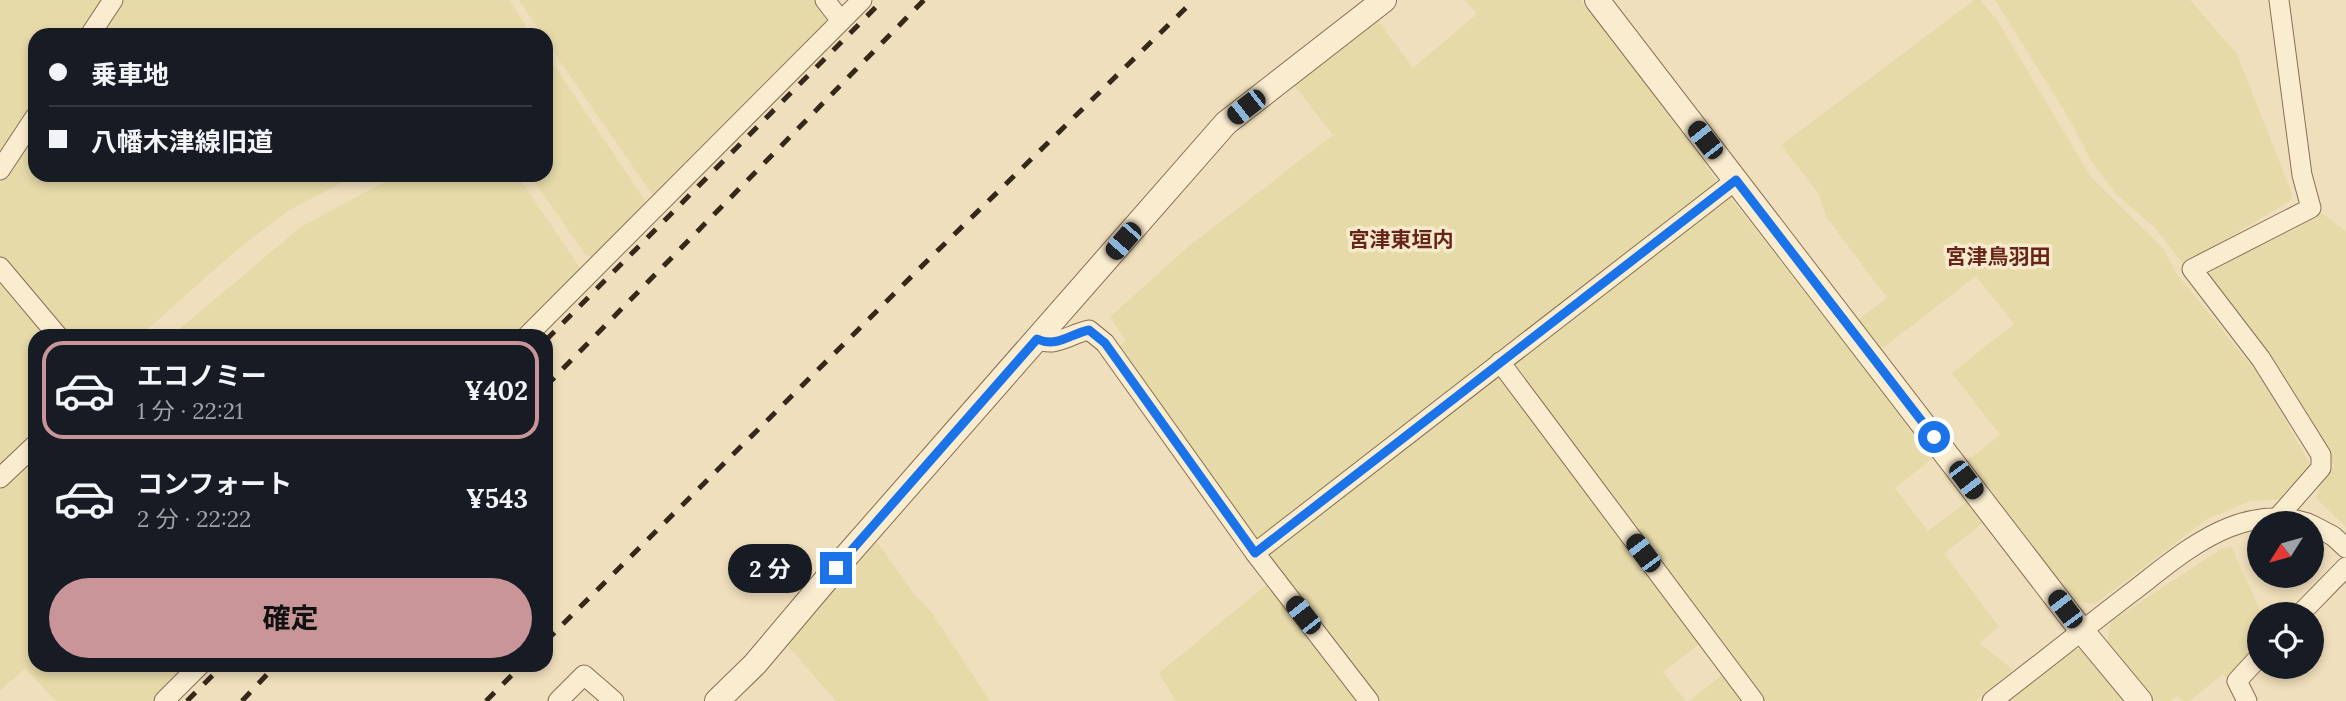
<!DOCTYPE html>
<html lang="ja">
<head>
<meta charset="utf-8">
<style>
  body { margin:0; font-family:Lora,"Noto Sans JP",serif; background:#20242c; color:#f1f3f6; height:100vh; display:flex; flex-direction:column; font-size:26px; white-space:nowrap }
  * { box-sizing:border-box; margin:0 }
  p { font-size:23px; color:#9ea1a6 }
  .icon { flex:none; width:38px; height:38px; fill:none; stroke:currentColor; stroke-width:2; stroke-linecap:round; stroke-linejoin:round }
  .map { position:relative; flex:1; overflow:hidden }
  .drawer { position:absolute; left:28px; top:329px; width:525px; height:343px; display:flex; flex-direction:column; background:#171b24; border-radius:21px; box-shadow:0 4px 10px #0003 }
  .drawer>* { flex:none }
  .hud { position:absolute; left:28px; top:28px; width:525px; height:154px; border-radius:21px; box-shadow:0 4px 10px #0003; display:grid; align-content:center; height:154px; padding:0 21px; background:#171b24 }
  .needle { width:46px; rotate:233deg }
  .tools { position:absolute; left:2247px; top:511px; display:grid; gap:14px }
  .tools a { display:grid; place-items:center; width:77px; height:77px; border-radius:50%; background:#171b24; box-shadow:0 4px 10px #0003; font-size:35px }
  .end { position:absolute; width:32px; height:32px; margin:-16px; border:9px solid #1a73e8; background:#fff; box-shadow:0 0 0 4px #fff }
  .from { border-radius:50% }
  .bubble { position:absolute; height:49px; border-radius:24px; background:#171b24; box-shadow:0 4px 10px #0003; font-size:23px; font-weight:700; line-height:49px; text-align:center }
  .car { position:absolute; width:21px; height:42px; margin:-21px -10px; border-radius:9px; box-shadow:0 0 5px 2px #0007; background:linear-gradient(#222 24%,#8ab4d8 0 40%,#222 0 76%,#8ab4d8 0 86%,#222 0) }
  .hud b { display:flex; align-items:center; gap:24px; height:66px; font-size:26px }
  .hud b+b { border-top:2px solid #363941 }
  .hud i { width:18px; height:18px; background:#f1f3f6 }
  ul { padding:12px 0 0; list-style:none }
  li { display:flex; align-items:center; gap:21px; height:98px; margin:0 14px 10px; padding:0 7px; border:4px solid transparent; border-radius:21px }
  li div { flex:1 }
  li b { display:block; font-size:26px }
  li em { font-style:normal; font-weight:700 }
  li.active { border-color:#ca9599 }
  li>.icon { width:63px; height:63px; stroke-width:1.5 }
  .button { display:flex; gap:14px; margin-top:auto; padding:14px 21px }
  .button a { flex:1; height:80px; border-radius:42px; background:#ca9599; color:#111; font-size:28px; font-weight:700; line-height:80px; text-align:center }
  .map>svg:first-child { display:block }
  .farmland { fill:#e6daa9 }
  .lines { fill:none; stroke-linecap:round; stroke-linejoin:round }
  .minor-casing { stroke:#886e55; stroke-width:21 }
  .tertiary-casing { stroke:#886e55; stroke-width:26 }
  .minor { stroke:#faeccf; stroke-width:19 }
  .tertiary { stroke:#faeccf; stroke-width:24 }
  .rail { stroke:#36271b; stroke-width:5; stroke-dasharray:12 12; stroke-linecap:butt }
  .route { stroke:#1a73e8; stroke-width:9 }
  .labels { text-anchor:middle; dominant-baseline:central; stroke-width:7; stroke-linejoin:round; paint-order:stroke }
  .neighbourhood-label { font-size:21px; font-weight:bold; fill:#652518; stroke:#f7e9cc }
</style>
</head>
<body>
<div class="map">
<svg width="2346" height="701" viewBox="0 0 2346 701">
  <rect width="100%" height="100%" fill="#f0dfbc"/>
  <g class="farmland">
    <path d="M0,0H109L85,35H35V110L0,162Z"/>
    <path d="M118,0H510L531,35H96Z"/>
    <path d="M519,0H815L828,23L656,200L546,41V35H542Z"/>
    <path d="M1465,0H1580L1625,53L1720,185L1256,543L1116,348L1126,341L1110,317L1189,246L1333,135L1291,81L1376,18L1413,68L1477,14Z"/>
    <path d="M1974,0H1980L1997,20L2091,177L2163,248L2177,274L2262,379L2310,464L2300,486L2285,499L2250,501L2207,519L2095,604L2071,601L1964,463L2000,435L1952,373L2014,324L1976,276L1878,352L1855,322L1887,298L1827,218L1818,193L1781,145Z"/>
    <path d="M1995,0H2190L2237,54L2292,194L2290,201L2184,265L2154,227L2115,193L2092,162L2068,117Z"/>
    <path d="M546,58H549L648,205L595,259L585,254L530,175H546Z"/>
    <path d="M35,130V175H356L288,211L232,254L140,336H66L0,257V184Z"/>
    <path d="M398,175H517L581,269L511,336H171L302,226Z"/>
    <path d="M1727,193L1934,457L1895,488L1928,531L1968,501L1984,522L1944,554L1999,627L1979,643L2013,670L1975,701H1763L1507,366Z"/>
    <path d="M2309,204L2346,231V527L2316,498L2323,478L2334,466L2320,437L2206,287L2212,269Z"/>
    <path d="M0,276L50,336H35V431L0,463Z"/>
    <path d="M1498,372L1703,641L1663,672L1686,701H1373L1266,557Z"/>
    <path d="M35,453V665H191L155,701H56L25,668L0,691V486Z"/>
    <path d="M877,542L914,594L932,613L990,701H836L786,644Z"/>
    <path d="M2231,546L2262,614H2259V653L2230,683L2223,674L2189,701H2182L2178,696L2171,701H2146L2107,646L2110,622L2221,549Z"/>
    <path d="M1270,582L1359,701H1176L1159,673Z"/>
    <path d="M2073,649H2085L2123,701H2004Z"/>
    <path d="M1726,672L1749,701H1689Z"/>
  </g>
  <g class="lines">
    <defs>
      <g id="minor">
        <path d="M825,0L841,21"/>
        <path d="M90,35L113,0"/>
        <path d="M0,170L35,117"/>
        <path d="M0,267L58,336"/>
        <path d="M527,336L862,0"/>
        <path d="M1036,339C1057,348 1069,334 1089,330L1105,343L1255,553L1369,701"/>
        <path d="M1500,362L1754,701"/>
        <path d="M0,478L35,445"/>
        <path d="M2278,517L2321,468V455L2261,359L2192,269L2311,208L2302,175L2279,0"/>
        <path d="M2312,525L2333,536L2346,548"/>
        <path d="M1255,553L1736,180"/>
        <path d="M2300,614L2346,567"/>
        <path d="M164,701L200,665"/>
        <path d="M558,701L584,675L614,701"/>
        <path d="M1992,701C2039,665 2085,628 2132,592C2162,569 2194,541 2230,527C2256,517 2282,515 2308,523"/>
        <path d="M2247,701L2237,681L2259,657"/>
      </g>
      <g id="tertiary">
        <path d="M1597,0L2082,631L2140,701"/>
        <path d="M717,701L755,664L836,568L1226,123L1384,0"/>
      </g>
    </defs>
    <use href="#minor" class="minor-casing"/>
    <use href="#tertiary" class="tertiary-casing"/>
    <use href="#minor" class="minor"/>
    <use href="#tertiary" class="tertiary"/>
    <g class="rail">
      <path d="M546,340L883,0"/>
      <path d="M546,386L924,0"/>
      <path d="M546,641L925,263L1194,0"/>
      <path d="M187,701L223,665"/>
      <path d="M242,701L276,665"/>
      <path d="M486,701L522,665"/>
    </g>
  </g>
  <g class="lines">
    <path class="route" d="M836,568L1037,339C1057,348 1070,334 1089,330L1105,343L1255,553L1736,180L1934,437"/>
  </g>
  <g class="labels">
    <g class="neighbourhood-label">
      <text x="1401" y="239">宮津東垣内</text>
      <text x="1998" y="256">宮津鳥羽田</text>
    </g>
  </g>
</svg>
<div class="tools">
<a><svg class="needle" viewBox="-14 -14 28 28"><path d="M0-13l5 13h-10z" fill="#e53935"/><path d="M0 13l5-13h-10z" fill="#9ea1a6"/></svg></a>
<a><svg class="icon" aria-label="locate" viewBox="0 0 24 24"><circle cx="12" cy="12" r="6"/><path d="M12 2v4M12 18v4M2 12h4M18 12h4"/></svg></a>
</div>
<i class="end from" style="left:1934px;top:437px"></i>
<i class="end" style="left:836px;top:568px"></i>
<div class="bubble" style="left:728px;top:544px;width:84px">2 分</div>
<i class="car" style="left:1246px;top:107px;rotate:232deg"></i>
<i class="car" style="left:1705px;top:140px;rotate:322deg"></i>
<i class="car" style="left:1123px;top:241px;rotate:221deg"></i>
<i class="car" style="left:1966px;top:480px;rotate:143deg"></i>
<i class="car" style="left:1643px;top:553px;rotate:323deg"></i>
<i class="car" style="left:2065px;top:609px;rotate:323deg"></i>
<i class="car" style="left:1303px;top:615px;rotate:322deg"></i>
<div class="hud">
<b><i class="from"></i>乗車地</b>
<b><i></i>八幡木津線旧道</b>
</div>
<section class="drawer">
<ul>
<li class="active"><svg class="icon" aria-label="car" viewBox="0 0 24 24"><path d="M5 17H2v-5l4-1 3-4h7l3 4 3 1v5h-3M9 17h6M6 11h13"/><circle cx="7" cy="17" r="2"/><circle cx="17" cy="17" r="2"/></svg><div><b>エコノミー</b><p>1 分 · 22:21</p></div><em>¥402</em></li>
<li><svg class="icon" aria-label="car" viewBox="0 0 24 24"><path d="M5 17H2v-5l4-1 3-4h7l3 4 3 1v5h-3M9 17h6M6 11h13"/><circle cx="7" cy="17" r="2"/><circle cx="17" cy="17" r="2"/></svg><div><b>コンフォート</b><p>2 分 · 22:22</p></div><em>¥543</em></li>
</ul>
<div class="button"><a>確定</a></div>
</section>
</div>
</body>
</html>
